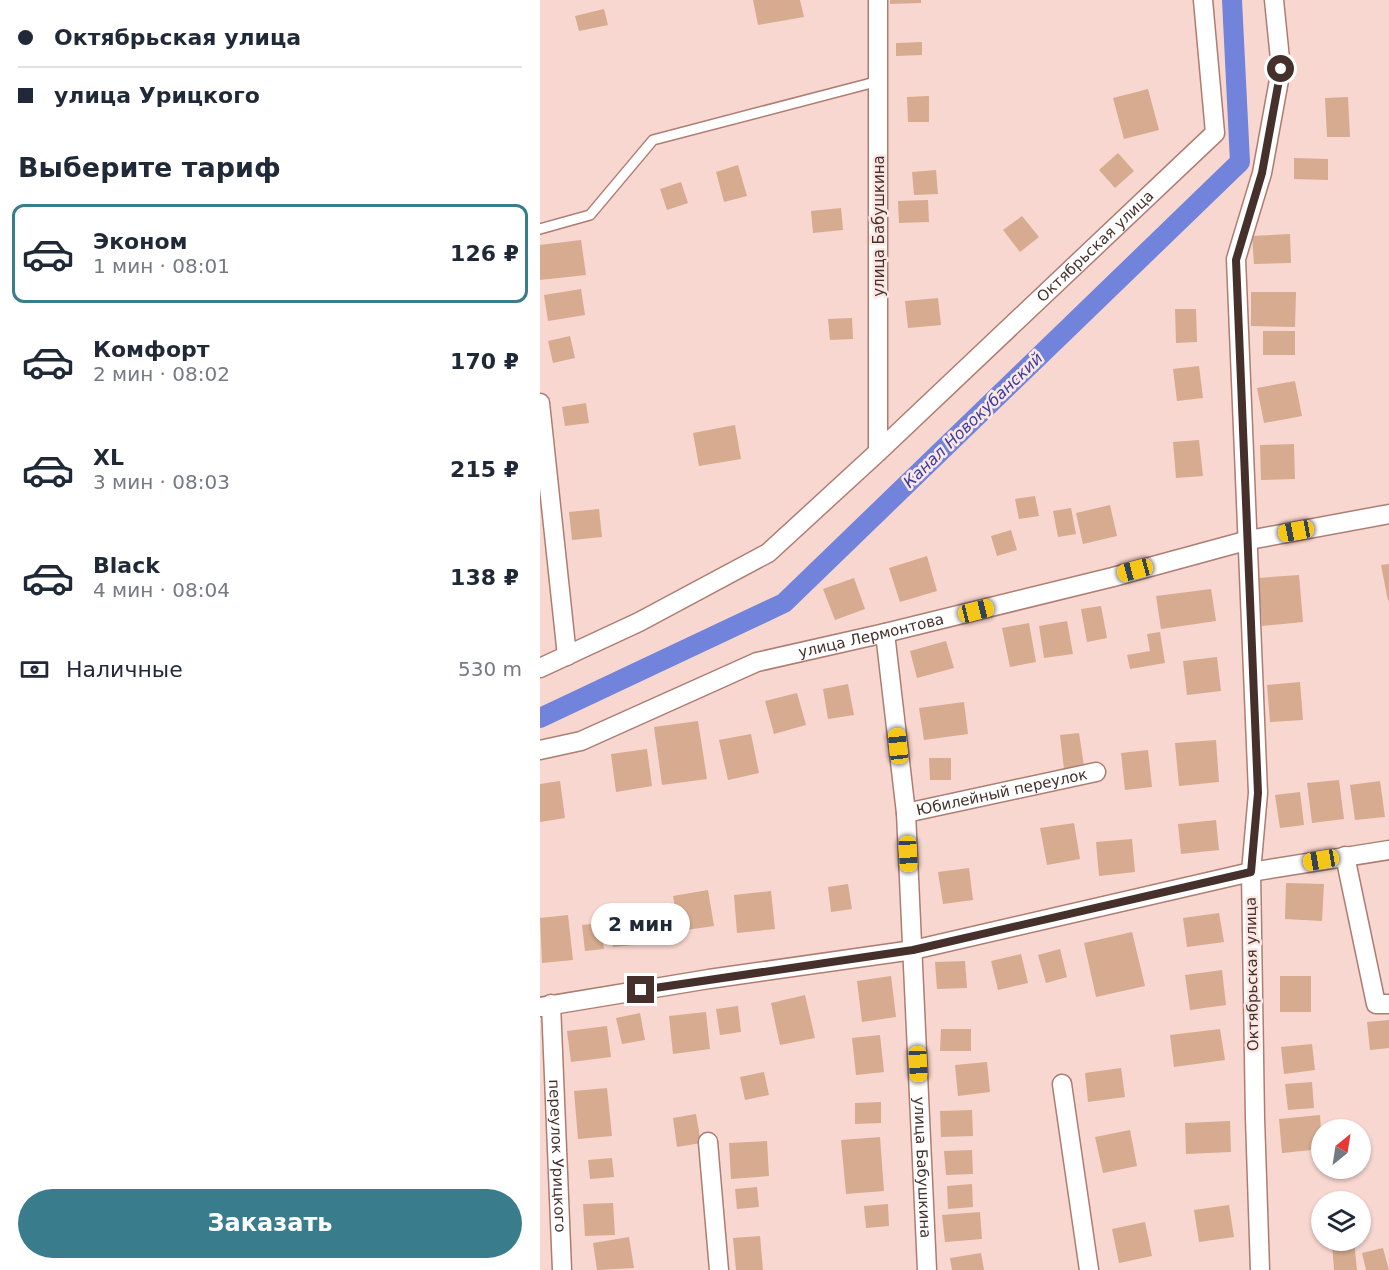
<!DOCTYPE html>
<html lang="ru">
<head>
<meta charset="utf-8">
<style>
  body { margin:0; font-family:"DejaVu Sans",sans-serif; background:#f6f6f7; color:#1f2937; height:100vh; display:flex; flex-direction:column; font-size:22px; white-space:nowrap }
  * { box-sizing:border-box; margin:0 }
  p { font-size:20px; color:#747a83 }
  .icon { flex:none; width:33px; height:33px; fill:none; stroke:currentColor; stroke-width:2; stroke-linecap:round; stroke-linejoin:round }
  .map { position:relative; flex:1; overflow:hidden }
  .side { display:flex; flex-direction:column; background:#fff; width:540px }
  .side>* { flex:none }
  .hud { display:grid; align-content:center; height:132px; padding:0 18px; background:#fff }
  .needle { width:39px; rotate:30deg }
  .buttons { position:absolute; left:771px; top:1119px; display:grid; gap:12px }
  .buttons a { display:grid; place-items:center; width:60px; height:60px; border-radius:50%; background:#fff; box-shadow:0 2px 4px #0004; font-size:30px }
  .end { position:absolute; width:27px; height:27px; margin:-14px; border:8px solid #45302b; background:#fff; box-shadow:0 0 0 3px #fff }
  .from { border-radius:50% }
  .bubble { position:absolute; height:42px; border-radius:21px; background:#fff; box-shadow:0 2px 4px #0004; font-size:20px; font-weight:700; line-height:42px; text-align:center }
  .car { position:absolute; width:18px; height:36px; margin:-18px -9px; border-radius:8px; box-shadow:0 0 4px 2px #0007; background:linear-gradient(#f5c518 24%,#345 0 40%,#f5c518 0 76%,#345 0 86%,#f5c518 0) }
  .hud b { display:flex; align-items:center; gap:21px; height:57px; font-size:22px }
  .hud b+b { border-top:2px solid #e0e1e3 }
  .hud i { width:15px; height:15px; background:#1f2937 }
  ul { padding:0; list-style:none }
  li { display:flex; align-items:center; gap:18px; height:99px; margin:0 12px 9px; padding:0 6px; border:3px solid transparent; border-radius:12px }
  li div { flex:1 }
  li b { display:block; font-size:22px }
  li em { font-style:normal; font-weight:700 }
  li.selected { border-color:#397d8c }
  li>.icon { width:54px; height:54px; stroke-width:1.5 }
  h2 { padding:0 18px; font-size:27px; line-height:72px }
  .pay { display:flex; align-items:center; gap:15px; height:66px; padding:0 18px; font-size:22px }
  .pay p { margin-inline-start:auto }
  .primary-button { display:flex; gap:12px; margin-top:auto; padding:12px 18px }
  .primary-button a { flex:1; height:69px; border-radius:36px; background:#397d8c; color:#fff; font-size:24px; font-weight:700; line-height:69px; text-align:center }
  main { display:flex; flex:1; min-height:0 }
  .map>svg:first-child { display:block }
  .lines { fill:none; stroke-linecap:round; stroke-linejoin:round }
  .canal { stroke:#7183da; stroke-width:20 }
  .building { fill:#d6ab8f }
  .service-casing { stroke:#ae7d72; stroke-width:12 }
  .minor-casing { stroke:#ae7d72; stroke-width:21 }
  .service { stroke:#fff; stroke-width:9 }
  .minor { stroke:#fff; stroke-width:18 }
  .route { stroke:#45302b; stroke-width:8 }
  .labels { text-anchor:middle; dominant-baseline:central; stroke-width:5; stroke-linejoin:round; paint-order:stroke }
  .street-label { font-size:15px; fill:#45302b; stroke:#fde7e2 }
  .water-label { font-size:16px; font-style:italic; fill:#363ea4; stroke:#fde7e2 }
</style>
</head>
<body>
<main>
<section class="side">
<div class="hud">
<b><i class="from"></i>Октябрьская улица</b>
<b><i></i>улица Урицкого</b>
</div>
<h2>Выберите тариф</h2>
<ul>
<li class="selected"><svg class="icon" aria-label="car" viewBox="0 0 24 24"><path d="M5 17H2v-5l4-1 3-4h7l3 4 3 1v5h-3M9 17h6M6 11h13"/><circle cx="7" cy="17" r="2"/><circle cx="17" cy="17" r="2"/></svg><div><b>Эконом</b><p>1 мин · 08:01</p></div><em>126 ₽</em></li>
<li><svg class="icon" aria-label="car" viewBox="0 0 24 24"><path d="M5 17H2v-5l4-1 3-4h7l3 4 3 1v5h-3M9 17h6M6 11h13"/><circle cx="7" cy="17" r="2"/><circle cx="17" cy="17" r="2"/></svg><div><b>Комфорт</b><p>2 мин · 08:02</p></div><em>170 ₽</em></li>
<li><svg class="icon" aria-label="car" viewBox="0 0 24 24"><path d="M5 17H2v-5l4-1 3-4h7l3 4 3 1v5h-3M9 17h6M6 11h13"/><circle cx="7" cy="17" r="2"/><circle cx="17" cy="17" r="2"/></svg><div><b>XL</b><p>3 мин · 08:03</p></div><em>215 ₽</em></li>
<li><svg class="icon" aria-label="car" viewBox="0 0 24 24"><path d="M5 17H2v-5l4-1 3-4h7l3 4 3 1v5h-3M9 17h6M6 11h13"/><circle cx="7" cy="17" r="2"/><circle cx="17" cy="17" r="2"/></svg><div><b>Black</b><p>4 мин · 08:04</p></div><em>138 ₽</em></li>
</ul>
<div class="pay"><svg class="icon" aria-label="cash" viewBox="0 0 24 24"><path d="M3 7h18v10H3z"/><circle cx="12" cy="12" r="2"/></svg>Наличные<p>530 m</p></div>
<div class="primary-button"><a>Заказать</a></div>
</section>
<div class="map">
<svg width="849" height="1270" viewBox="0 0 849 1270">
  <rect width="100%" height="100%" fill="#f8d7d0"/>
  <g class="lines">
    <path class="canal" d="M0,718L244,603L700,162L692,0"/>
  </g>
  <g class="building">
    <path d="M213,0H260L264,17L218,25Z"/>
    <path d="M350,0H381V3L350,4Z"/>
    <path d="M64,9L68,25L39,31L35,16Z"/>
    <path d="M382,42V55L356,56V43Z"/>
    <path d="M608,89L619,130L584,139L573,98Z"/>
    <path d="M389,96V122H368L367,97Z"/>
    <path d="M808,97L810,137H787L785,98Z"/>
    <path d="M578,153L594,171L575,188L559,170Z"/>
    <path d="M754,158L788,159V180L754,179Z"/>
    <path d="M198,165L207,196L184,202L176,172Z"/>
    <path d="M396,170L398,194L374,195L372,172Z"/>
    <path d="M141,182L148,203L127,210L120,189Z"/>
    <path d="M388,200L389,222L359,223L358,201Z"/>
    <path d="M301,208L303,230L273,233L271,211Z"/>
    <path d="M482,216L499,237L480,252L463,230Z"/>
    <path d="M750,234L751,263L714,264L712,236Z"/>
    <path d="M41,240L46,275L0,280V245Z"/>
    <path d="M41,289L45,315L8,321L4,295Z"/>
    <path d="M711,292H756L755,327L711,326Z"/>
    <path d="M398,298L401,325L368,328L365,301Z"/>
    <path d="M635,309H656L657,342L636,343Z"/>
    <path d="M312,318L313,339L290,340L288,319Z"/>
    <rect x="723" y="331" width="32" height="24"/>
    <path d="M30,336L35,358L13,363L8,341Z"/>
    <path d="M659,366L663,398L637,401L633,369Z"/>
    <path d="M755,381L762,416L724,423L717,388Z"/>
    <path d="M46,403L49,423L25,426L22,407Z"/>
    <path d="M195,425L201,459L159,466L153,433Z"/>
    <path d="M659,440L663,476L636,478L633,442Z"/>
    <path d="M754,444L755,479L721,480L720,445Z"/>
    <path d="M495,496L499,516L479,519L475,499Z"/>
    <path d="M570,505L577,536L543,544L536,513Z"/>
    <path d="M531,508L536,534L518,537L513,511Z"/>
    <path d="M59,509L62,537L32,540L29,512Z"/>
    <path d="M471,530L477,550L457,556L451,536Z"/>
    <path d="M387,556L397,591L360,602L349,568Z"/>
    <path d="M849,564V600L848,601L841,565Z"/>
    <path d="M759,575L763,622L722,626L718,578Z"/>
    <path d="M314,578L325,609L295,620L283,589Z"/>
    <path d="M671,589L676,621L621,629L616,596Z"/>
    <path d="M561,606L567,638L547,642L541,609Z"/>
    <path d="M527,621L533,654L504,658L499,626Z"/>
    <path d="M489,623L496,662L470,667L462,628Z"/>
    <path d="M620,632L625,663L590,669L587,655L610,651L607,634Z"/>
    <path d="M406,641L414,668L377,678L370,651Z"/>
    <path d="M677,657L681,691L647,695L643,661Z"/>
    <path d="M760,682L763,720L730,722L727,685Z"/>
    <path d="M308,684L314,715L288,719L283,689Z"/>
    <path d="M257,693L266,725L234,734L225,701Z"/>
    <path d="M424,702L428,734L384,740L379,708Z"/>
    <path d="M158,721L167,779L122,785L114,727Z"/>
    <path d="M539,733L544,766L524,769L520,735Z"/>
    <path d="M211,734L219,773L188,780L179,740Z"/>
    <path d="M676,740L679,782L639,786L635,743Z"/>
    <path d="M107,749L112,786L76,792L71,754Z"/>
    <path d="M608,750L612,787L585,790L581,753Z"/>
    <path d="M389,758H411V780H390Z"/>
    <path d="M799,780L804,819L772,823L767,783Z"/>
    <path d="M20,781L25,818L0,822V784Z"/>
    <path d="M840,781L845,817L815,820L810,785Z"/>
    <path d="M760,792L764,825L740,828L735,795Z"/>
    <path d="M676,820L679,850L641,854L638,824Z"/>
    <path d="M534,823L540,859L507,865L500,828Z"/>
    <path d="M592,839L595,872L559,876L556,842Z"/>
    <path d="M429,868L433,900L403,904L398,872Z"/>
    <path d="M746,883L784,884L782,921L745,919Z"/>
    <path d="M308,884L312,909L291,912L288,887Z"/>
    <path d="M168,890L174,926L139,931L133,896Z"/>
    <path d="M231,891L235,929L197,933L194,895Z"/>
    <path d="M112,909L116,943L73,947L69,913Z"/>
    <path d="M679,913L684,942L647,947L643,918Z"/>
    <path d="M28,915L33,960L2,963L0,918Z"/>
    <path d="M61,923L64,949L45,951L42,925Z"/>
    <path d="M592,932L605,986L556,997L544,943Z"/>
    <path d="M520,949L527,977L506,983L498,955Z"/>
    <path d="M481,954L488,983L458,990L451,961Z"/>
    <path d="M425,961L427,988L397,989L395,962Z"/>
    <path d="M682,970L686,1005L650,1010L645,975Z"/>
    <path d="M351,976L356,1017L322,1022L317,981Z"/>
    <rect x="740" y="976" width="31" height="36"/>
    <path d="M265,995L275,1038L240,1045L231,1003Z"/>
    <path d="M198,1006L201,1032L180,1035L176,1009Z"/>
    <path d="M166,1012L170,1049L133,1054L129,1016Z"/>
    <path d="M100,1013L105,1040L82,1044L76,1018Z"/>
    <path d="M849,1020V1048L830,1050L827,1022Z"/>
    <path d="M67,1026L71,1057L31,1062L27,1031Z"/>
    <path d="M401,1029H431V1051H400Z"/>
    <path d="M680,1029L685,1060L634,1067L630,1035Z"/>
    <path d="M340,1035L344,1072L316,1075L312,1038Z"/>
    <path d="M772,1044L775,1070L744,1074L741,1047Z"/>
    <path d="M447,1062L450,1092L418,1096L415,1065Z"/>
    <path d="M581,1068L585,1097L548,1102L545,1073Z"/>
    <path d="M224,1072L229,1095L205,1100L200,1077Z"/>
    <path d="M772,1082L774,1108L748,1110L745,1084Z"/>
    <path d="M67,1088L72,1136L38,1139L34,1091Z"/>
    <path d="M341,1102V1123L315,1124V1103Z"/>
    <path d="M432,1110L433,1136L401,1137L400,1111Z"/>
    <path d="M156,1114L161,1143L137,1147L133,1118Z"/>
    <path d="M780,1115L782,1149L742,1153L739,1119Z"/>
    <path d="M690,1121L691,1152L646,1154L645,1123Z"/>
    <path d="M590,1130L597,1166L563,1173L555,1137Z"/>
    <path d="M340,1137L344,1191L306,1194L301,1140Z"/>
    <path d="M227,1141L229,1176L191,1179L189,1143Z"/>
    <path d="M432,1150L433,1174L406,1175L404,1151Z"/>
    <path d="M72,1158L74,1177L50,1179L48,1160Z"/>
    <path d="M432,1184L433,1207L408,1209L407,1186Z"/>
    <path d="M217,1187L219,1207L197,1209L195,1189Z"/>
    <path d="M73,1203L75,1235L45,1236L43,1204Z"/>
    <path d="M348,1204L349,1226L326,1228L324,1206Z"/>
    <path d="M689,1205L694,1237L659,1242L654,1210Z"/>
    <path d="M440,1212L442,1239L405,1242L402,1215Z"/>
    <path d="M605,1222L612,1256L579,1263L572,1229Z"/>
    <path d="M220,1236L223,1270H196L193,1238Z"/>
    <path d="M89,1237L94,1268L57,1270L53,1243Z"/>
    <path d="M814,1241L817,1270H794L792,1243Z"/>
    <path d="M843,1248L849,1270H826L822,1253Z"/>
    <path d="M441,1253L444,1270H412L410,1258Z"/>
  </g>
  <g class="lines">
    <defs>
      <path id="service" d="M0,229L50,215L113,140L339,81"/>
      <g id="minor">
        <path d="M338,0V452"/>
        <path d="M0,403L27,656"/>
        <path id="s1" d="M345,633L366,813L387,1270"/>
        <path id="s2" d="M0,668L99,622L228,553L338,452L675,133L663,0"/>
        <path id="s3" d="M0,750L41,741L217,662L345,633L573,577L709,540L849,514"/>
        <path id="s4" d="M366,813L556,772"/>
        <path d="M805,856L836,1004H849"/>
        <path id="s5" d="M11,1004L22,1270"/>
        <path d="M0,1007L169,979L373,950L711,872L849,850"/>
        <path d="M522,1084L549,1270"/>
        <path d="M168,1142L179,1270"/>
        <path d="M720,1270L715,1118L711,872L718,793L696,259L722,173L741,69L734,0"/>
      </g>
    </defs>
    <use href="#service" class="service-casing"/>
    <use href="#minor" class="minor-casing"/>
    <use href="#service" class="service"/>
    <use href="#minor" class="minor"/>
  </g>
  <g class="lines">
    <path class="route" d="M101,990L373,950L711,872L718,793L696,260L722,173L741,69"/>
  </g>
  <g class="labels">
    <g class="street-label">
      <text transform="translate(339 226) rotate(-90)">улица Бабушкина</text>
      <text stroke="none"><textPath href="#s2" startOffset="704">Октябрьская улица</textPath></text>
      <text stroke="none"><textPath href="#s3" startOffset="352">улица Лермонтова</textPath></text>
      <text stroke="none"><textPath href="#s4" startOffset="98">Юбилейный переулок</textPath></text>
      <text transform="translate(712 974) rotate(-91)">Октябрьская улица</text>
      <text stroke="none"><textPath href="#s5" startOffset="152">переулок Урицкого</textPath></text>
      <text stroke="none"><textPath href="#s1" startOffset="536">улица Бабушкина</textPath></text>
    </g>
    <g class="water-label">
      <text transform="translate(433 420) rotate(-44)">Канал Новокубанский</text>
    </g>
  </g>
</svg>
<div class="buttons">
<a><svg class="needle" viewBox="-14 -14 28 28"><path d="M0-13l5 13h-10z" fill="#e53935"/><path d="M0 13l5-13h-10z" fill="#747a83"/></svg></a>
<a><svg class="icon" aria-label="layers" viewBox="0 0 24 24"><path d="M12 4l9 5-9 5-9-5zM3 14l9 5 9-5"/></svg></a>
</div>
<i class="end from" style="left:741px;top:69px"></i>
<i class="end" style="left:101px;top:990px"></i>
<div class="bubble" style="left:51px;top:903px;width:99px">2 мин</div>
<i class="car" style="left:756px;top:531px;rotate:259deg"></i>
<i class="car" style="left:595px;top:570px;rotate:255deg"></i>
<i class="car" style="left:436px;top:611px;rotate:76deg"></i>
<i class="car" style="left:358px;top:746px;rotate:354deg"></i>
<i class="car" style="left:368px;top:854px;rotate:177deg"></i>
<i class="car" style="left:781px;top:860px;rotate:260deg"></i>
<i class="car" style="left:378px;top:1064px;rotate:177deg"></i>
</div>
</main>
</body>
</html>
